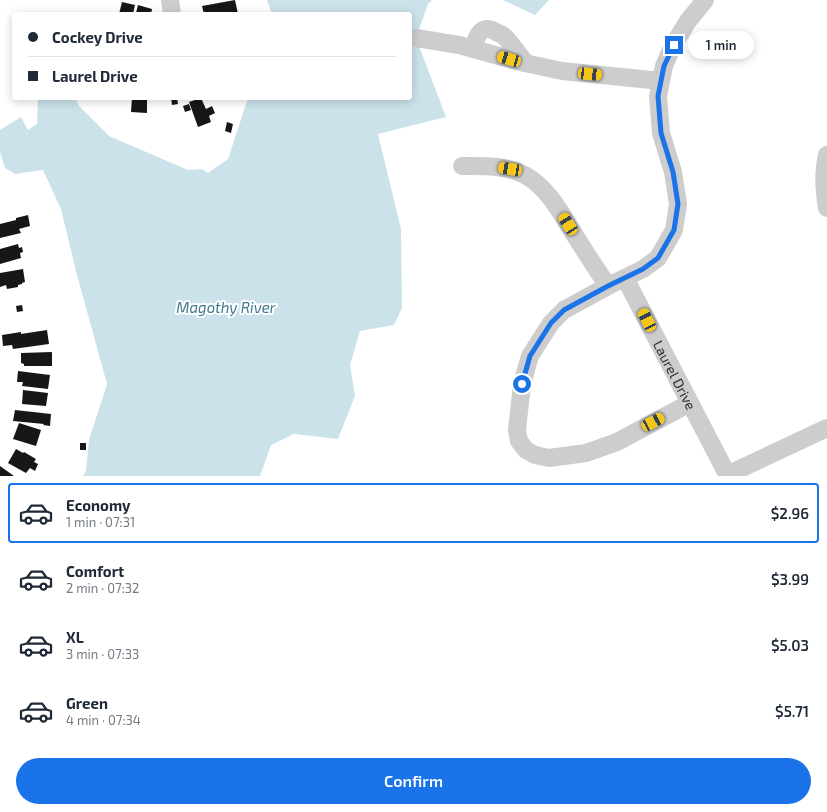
<!DOCTYPE html>
<html lang="en">
<head>
<meta charset="utf-8">
<style>
  body { margin:0; font-family:"Exo 2",sans-serif; background:#f6f6f7; color:#1f2937; height:100vh; display:flex; flex-direction:column; font-size:15px; white-space:nowrap }
  * { box-sizing:border-box; margin:0 }
  p { font-size:13px; color:#747a83 }
  .icon { flex:none; width:22px; height:22px; fill:none; stroke:currentColor; stroke-width:2; stroke-linecap:round; stroke-linejoin:round }
  .map { position:relative; height:476px; overflow:hidden }
  .drawer { display:flex; flex-direction:column; background:#fff; flex:1 }
  .drawer>* { flex:none }
  .banner { position:absolute; left:12px; top:12px; width:400px; height:88px; border-radius:4px; box-shadow:0 2px 10px #0003; display:grid; align-content:center; height:88px; padding:0 16px; background:#fff }
  .end { position:absolute; width:18px; height:18px; margin:-9px; border:5px solid #1a73e8; background:#fff; box-shadow:0 0 0 2px #fff }
  .from { border-radius:50% }
  .bubble { position:absolute; height:28px; border-radius:14px; background:#fff; box-shadow:0 2px 10px #0003; font-size:13px; font-weight:600; line-height:28px; text-align:center }
  .car { position:absolute; width:12px; height:24px; margin:-12px -6px; border-radius:5px; box-shadow:0 0 3px 1px #0007; background:linear-gradient(#f5c518 24%,#345 0 40%,#f5c518 0 76%,#345 0 86%,#f5c518 0) }
  .banner b { display:flex; align-items:center; gap:14px; height:38px; font-size:15px }
  .banner b+b { border-top:1px solid #e0e1e3 }
  .banner i { width:10px; height:10px; background:#1f2937 }
  ul { padding:7px 0 0; list-style:none }
  li { display:flex; align-items:center; gap:12px; height:60px; margin:0 8px 6px; padding:0 8px; border:2px solid transparent; border-radius:4px }
  li div { flex:1 }
  li b { display:block; font-size:15px }
  li em { font-style:normal; font-weight:600 }
  li.active { border-color:#1a73e8 }
  li>.icon { width:36px; height:36px; stroke-width:1.5 }
  .primary-button { display:flex; gap:8px; margin-top:auto; padding:8px 16px }
  .primary-button a { flex:1; height:46px; border-radius:24px; background:#1a73e8; color:#fff; font-size:16px; font-weight:600; line-height:46px; text-align:center }
  .map>svg:first-child { display:block }
  .water { fill:#cbe2eb }
  .building { fill:#171717 }
  .lines { fill:none; stroke-linecap:round; stroke-linejoin:round }
  .minor { stroke:#cdcdcd; stroke-width:18 }
  .route { stroke:#1a73e8; stroke-width:5 }
  .labels { text-anchor:middle; dominant-baseline:central; stroke-width:4; stroke-linejoin:round; paint-order:stroke }
  .street-label { font-size:14px; fill:#303030; stroke:#fff }
  .water-label { font-size:15px; font-style:italic; fill:#3f7a90; stroke:#fff }
</style>
</head>
<body>
<div class="map">
<svg width="827" height="476" viewBox="0 0 827 476">
  <rect width="100%" height="100%" fill="#fff"/>
  <g class="water">
    <path d="M267,0H432L428,4L416,38L446,117L378,134L401,229L402,308L394,325L360,331L350,365L355,396L338,439L294,434L271,445L260,476H83L86,471L89,440L107,384L77,275L61,209L43,170L15,174L5,168L0,152V130L21,117L28,130L37,124L38,98H75L79,106L109,136L188,170L202,169L208,173L228,159L248,98H410V14H272Z"/>
    <path d="M503,0H549L535,15Z"/>
  </g>
  <g class="building">
    <path d="M235,0L238,14H204L202,6Z"/>
    <path d="M122,2L135,5L133,14H119Z"/>
    <path d="M138,5L152,9L151,14H141L136,13Z"/>
    <path d="M132,98H147V113L131,112Z"/>
    <path d="M171,98H177L178,104L172,105Z"/>
    <path d="M194,98H197L198,99L201,98L206,109L212,106L215,113L209,116L211,122L198,127L189,102L195,100Z"/>
    <path d="M189,104L191,110L185,112L183,106Z"/>
    <path d="M227,122L233,124L231,133L225,131Z"/>
    <path d="M28,215L30,226L19,229L21,233L0,238V224L16,220V218Z"/>
    <path d="M18,244L19,248L22,247L23,252L20,253L21,258L0,264V249Z"/>
    <path d="M23,269L25,282L22,283V284L18,285V287L7,289L6,285L0,287V273Z"/>
    <path d="M22,305L23,311L17,312L16,306Z"/>
    <path d="M47,330L49,344L13,349L12,345L3,346L2,335L21,332V334Z"/>
    <path d="M52,352V366H24V364L21,363V353Z"/>
    <path d="M18,371L50,375L48,389L22,386L23,382H17Z"/>
    <path d="M23,390L48,393L46,406L22,404Z"/>
    <path d="M15,410L51,414L50,426L43,425L44,424L13,421Z"/>
    <path d="M19,423L41,430L36,446L13,439Z"/>
    <rect x="80" y="443" width="6" height="7"/>
    <path d="M16,449L23,453L24,452L36,459L34,462L38,464L35,471L30,468L26,473L8,463Z"/>
    <path d="M0,466L14,476H0Z"/>
  </g>
  <g class="lines">
    <g class="minor">
      <path d="M170,0L172,14"/>
      <path d="M416,38L459,45L520,62L562,71L661,81"/>
      <path d="M474,49C476,34 482,23 498,33C501,34 504,36 506,38C513,46 519,55 526,63"/>
      <path d="M827,155C823,172 824,191 827,208"/>
      <path d="M462,166C484,166 505,165 525,175C548,188 561,213 574,234C585,251 596,269 608,286"/>
      <path id="s1" d="M625,278L728,476"/>
      <path d="M690,403L617,442L586,453L549,458L535,455L526,450L519,441L517,430L522,384L530,356L551,323L564,310L608,286L643,269L658,258L674,230L678,204L673,172L661,133L658,96L664,66L673,45L688,21L705,0"/>
      <path d="M727,475L827,428"/>
    </g>
  </g>
  <g class="lines">
    <path class="route" d="M522,384L530,356L551,323L564,310L608,286L643,269L658,258L674,230L678,204L673,172L661,133L658,96L664,66L674,45"/>
  </g>
  <g class="labels">
    <g class="street-label">
      <text stroke="none"><textPath href="#s1" startOffset="109">Laurel Drive</textPath></text>
    </g>
    <g class="water-label">
      <text x="226" y="307">Magothy River</text>
    </g>
  </g>
</svg>
<i class="end from" style="left:522px;top:384px"></i>
<i class="end" style="left:674px;top:45px"></i>
<div class="bubble" style="left:688px;top:31px;width:66px">1 min</div>
<i class="car" style="left:509px;top:59px;rotate:286deg"></i>
<i class="car" style="left:590px;top:74px;rotate:96deg"></i>
<i class="car" style="left:510px;top:169px;rotate:280deg"></i>
<i class="car" style="left:568px;top:224px;rotate:327deg"></i>
<i class="car" style="left:647px;top:320px;rotate:333deg"></i>
<i class="car" style="left:653px;top:422px;rotate:62deg"></i>
<div class="banner">
<b><i class="from"></i>Cockey Drive</b>
<b><i></i>Laurel Drive</b>
</div>
</div>
<section class="drawer">
<ul>
<li class="active"><svg class="icon" aria-label="car" viewBox="0 0 24 24"><path d="M5 17H2v-5l4-1 3-4h7l3 4 3 1v5h-3M9 17h6M6 11h13"/><circle cx="7" cy="17" r="2"/><circle cx="17" cy="17" r="2"/></svg><div><b>Economy</b><p>1 min · 07:31</p></div><em>$2.96</em></li>
<li><svg class="icon" aria-label="car" viewBox="0 0 24 24"><path d="M5 17H2v-5l4-1 3-4h7l3 4 3 1v5h-3M9 17h6M6 11h13"/><circle cx="7" cy="17" r="2"/><circle cx="17" cy="17" r="2"/></svg><div><b>Comfort</b><p>2 min · 07:32</p></div><em>$3.99</em></li>
<li><svg class="icon" aria-label="car" viewBox="0 0 24 24"><path d="M5 17H2v-5l4-1 3-4h7l3 4 3 1v5h-3M9 17h6M6 11h13"/><circle cx="7" cy="17" r="2"/><circle cx="17" cy="17" r="2"/></svg><div><b>XL</b><p>3 min · 07:33</p></div><em>$5.03</em></li>
<li><svg class="icon" aria-label="car" viewBox="0 0 24 24"><path d="M5 17H2v-5l4-1 3-4h7l3 4 3 1v5h-3M9 17h6M6 11h13"/><circle cx="7" cy="17" r="2"/><circle cx="17" cy="17" r="2"/></svg><div><b>Green</b><p>4 min · 07:34</p></div><em>$5.71</em></li>
</ul>
<div class="primary-button"><a>Confirm</a></div>
</section>
</body>
</html>
